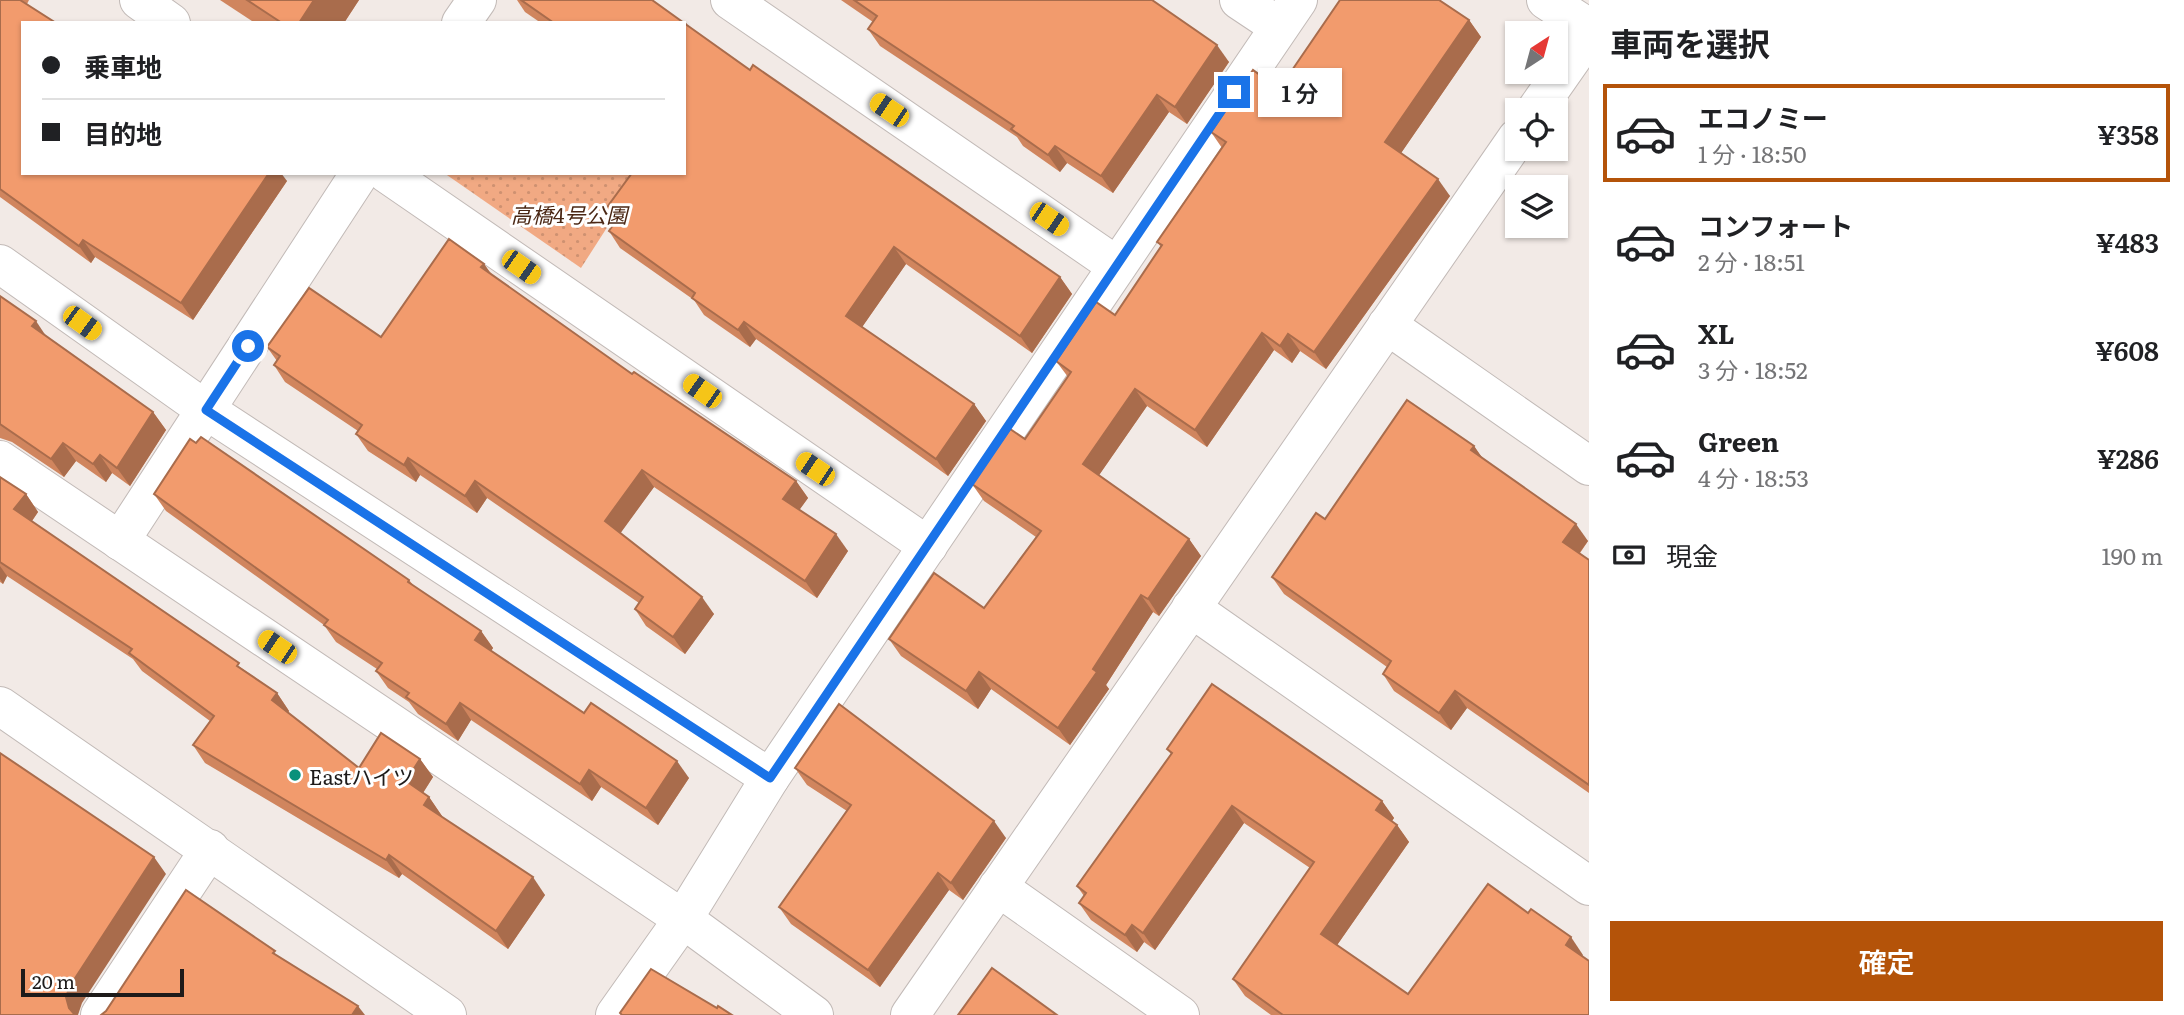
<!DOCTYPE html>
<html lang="ja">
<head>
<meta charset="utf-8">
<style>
  body { margin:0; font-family:Literata,"Noto Sans JP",serif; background:#f6f6f6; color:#202124; height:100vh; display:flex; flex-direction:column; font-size:26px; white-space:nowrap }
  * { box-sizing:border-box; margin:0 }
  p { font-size:23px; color:#757577 }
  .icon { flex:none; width:38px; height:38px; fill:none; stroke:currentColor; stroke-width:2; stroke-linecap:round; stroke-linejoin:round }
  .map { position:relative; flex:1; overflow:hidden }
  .details { display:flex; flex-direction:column; background:#fff; width:595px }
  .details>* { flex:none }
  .guide { position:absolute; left:21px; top:21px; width:665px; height:154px; border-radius:0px; box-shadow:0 2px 5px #0004; display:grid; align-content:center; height:154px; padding:0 21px; background:#fff }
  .needle { width:46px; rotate:36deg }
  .tools { position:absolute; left:1505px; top:21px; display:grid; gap:14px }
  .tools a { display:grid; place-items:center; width:63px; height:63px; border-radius:0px; background:#fff; box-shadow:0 2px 5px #0004; font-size:35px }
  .scale { position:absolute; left:21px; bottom:18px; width:163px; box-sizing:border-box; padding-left:7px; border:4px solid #1e1b1a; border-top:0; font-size:19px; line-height:24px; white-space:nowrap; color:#1e1b1a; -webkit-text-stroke:5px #fff; paint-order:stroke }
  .end { position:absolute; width:32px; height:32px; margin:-16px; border:9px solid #1a73e8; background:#fff; box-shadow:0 0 0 4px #fff }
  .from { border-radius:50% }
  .bubble { position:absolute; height:49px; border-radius:0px; background:#fff; box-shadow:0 2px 5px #0004; font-size:23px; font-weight:600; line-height:49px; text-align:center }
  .car { position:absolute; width:21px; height:42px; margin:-21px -10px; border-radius:9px; box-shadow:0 0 5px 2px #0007; background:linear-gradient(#f5c518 24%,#345 0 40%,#f5c518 0 76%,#345 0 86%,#f5c518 0) }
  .guide b { display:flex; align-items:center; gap:24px; height:66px; font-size:26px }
  .guide b+b { border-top:2px solid #e0e0e0 }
  .guide i { width:18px; height:18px; background:#202124 }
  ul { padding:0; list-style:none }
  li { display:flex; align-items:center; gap:21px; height:98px; margin:0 14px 10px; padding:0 7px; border:4px solid transparent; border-radius:0px }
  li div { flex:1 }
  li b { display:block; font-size:26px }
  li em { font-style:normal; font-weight:600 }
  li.on { border-color:#b45309 }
  li>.icon { width:63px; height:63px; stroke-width:1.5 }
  h2 { padding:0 21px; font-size:32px; line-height:84px }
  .pay { display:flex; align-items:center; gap:18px; height:77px; padding:0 21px; font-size:26px }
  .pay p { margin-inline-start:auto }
  .action { display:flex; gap:14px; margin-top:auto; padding:14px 21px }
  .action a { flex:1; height:80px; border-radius:0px; background:#b45309; color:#fff; font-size:28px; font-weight:600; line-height:80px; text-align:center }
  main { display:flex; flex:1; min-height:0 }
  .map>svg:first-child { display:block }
  .park { fill:url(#park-dots) }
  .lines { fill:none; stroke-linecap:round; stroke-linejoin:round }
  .minor-casing { stroke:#c2bab7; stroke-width:40 }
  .tertiary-casing { stroke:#c2bab7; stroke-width:40 }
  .minor { stroke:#fff; stroke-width:38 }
  .tertiary { stroke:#fff; stroke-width:38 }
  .wall { fill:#d0855e }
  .shaded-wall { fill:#a96c4c }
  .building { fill:#f29b6d; stroke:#a96c4c; stroke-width:2 }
  .route { stroke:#1a73e8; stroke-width:9 }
  .poi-dot { fill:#09917b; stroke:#fff; stroke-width:2.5 }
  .labels { text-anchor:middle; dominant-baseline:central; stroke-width:6; stroke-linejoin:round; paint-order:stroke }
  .park-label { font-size:21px; font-style:italic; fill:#4a2714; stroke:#fff }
  .poi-label { font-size:21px; fill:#1e1b1a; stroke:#fff; text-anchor:start }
</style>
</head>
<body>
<main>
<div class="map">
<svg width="1589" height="1015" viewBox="0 0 1589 1015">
  <defs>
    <pattern id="park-dots" width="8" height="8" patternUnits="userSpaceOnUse" patternTransform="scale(1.75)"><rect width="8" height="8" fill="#f1a983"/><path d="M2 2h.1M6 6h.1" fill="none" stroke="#ce9171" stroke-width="1.8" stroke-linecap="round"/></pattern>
  </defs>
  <rect width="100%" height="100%" fill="#f2eae6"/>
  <path class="park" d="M444,173H642L581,268Z"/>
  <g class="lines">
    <defs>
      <g id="minor">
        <path d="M139,0L171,23"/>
        <path d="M730,0L1117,266"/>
        <path d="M1239,0L1278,26"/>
        <path d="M461,23L477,0"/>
        <path d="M1536,110L1589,34"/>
        <path d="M386,173L928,546"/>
        <path d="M0,264L206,410L770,778"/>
        <path d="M1387,325L1589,466"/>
        <path d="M0,460L683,919L814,1015"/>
        <path d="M120,541L360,173"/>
        <path d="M1191,608L1589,886"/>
        <path d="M0,706L447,1015"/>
        <path d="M998,887L1180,1015"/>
        <path d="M100,1015L210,849"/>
        <path d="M615,1015L683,919L770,778L1298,0"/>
        <path d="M910,1015L1517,138"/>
      </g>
      <path id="tertiary" d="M1546,0L1589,28"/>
    </defs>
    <use href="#minor" class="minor-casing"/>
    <use href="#tertiary" class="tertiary-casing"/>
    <use href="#minor" class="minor"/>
    <use href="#tertiary" class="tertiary"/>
  </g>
  <g class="wall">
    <path d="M0,0H29L27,4L287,181L193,320L95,257L91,263L0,197Z"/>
    <path d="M220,0H359L344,23H255Z"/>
    <path d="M517,0H652L684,23H541L525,12Z"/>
    <path d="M841,0H1152L1229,62L1187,124L1169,112L1113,193L1067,163L1060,172L1023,146L1017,137L880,46L868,29L873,22Z"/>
    <path d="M1469,20L1481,37L1401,153L1450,196L1326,369L1300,351L1292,363L1274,350L1207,447L1147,406L1099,475L1189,539L1201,556L1159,616L1153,612L1106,685L1109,689L1070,745L991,689L978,709L901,656L889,639L984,608L1036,537L984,501L972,484L1025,439L1068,377L1056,361L1115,315L1161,247L1157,242L1222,148L1211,132L1271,83L1286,79Z"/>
    <path d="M750,70L1060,277L1072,294L1032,353L906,264L862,327L974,404L986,421L948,476L756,339L750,347L704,315L694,300L620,248L609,231L614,223L605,210Z"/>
    <path d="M484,264L492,275L632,374L796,481L808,498L799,510L848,551L817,598L654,487L620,533L714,614L685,654L646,626L635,609L639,603L487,498L477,513L420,475L416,482L368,451L356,434L358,431L285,382L274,365L277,361L267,347L381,337Z"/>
    <path d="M0,296L46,336L153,412L166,430L130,486L112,473L106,482L76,461L64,477L12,442L0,438Z"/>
    <path d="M1474,446L1482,458L1588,541L1580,553L1589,560V793L1467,708L1451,730L1394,691L1383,674L1387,667L1284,594L1272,577L1325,519Z"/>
    <path d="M0,477L26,494L38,512L32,521L277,693L289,711L288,713L359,768L420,759L433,777L423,793L429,797L442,816L441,817L545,895L508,949L402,874L399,878L205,763L193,745L210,721L142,671L133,659L7,576L3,584L0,582Z"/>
    <path d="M154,494L409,580L414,586L481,631L493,648L491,651L584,713L689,778L658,825L601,787L592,801L471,720L458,741L418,714L409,702L388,688L376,671L377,669L336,642L324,625L166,511Z"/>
    <path d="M1167,749L1382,801L1394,818L1392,821L1397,825L1409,842L1337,945L1408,994L1583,955L1582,956L1589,1015H1271L1245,996L1233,979L1310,868L1244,823L1155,950L1144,942L1137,952L1091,920L1079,903L1084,896L1077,886L1171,754Z"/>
    <path d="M795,768L1006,838L963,900L949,890L880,987L791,924L779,907L847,811L807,785Z"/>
  </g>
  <g class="shaded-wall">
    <path d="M314,0H359L344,23H299Z"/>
    <path d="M1469,20L1481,37L1397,159L1385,142Z"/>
    <path d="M1217,45L1229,62L1187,124L1175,107Z"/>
    <path d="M1157,95L1169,112L1113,193L1101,176Z"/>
    <path d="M1055,146L1067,163L1060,172L1048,155Z"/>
    <path d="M269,173H281L287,181L193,320L181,303Z"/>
    <path d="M1438,179L1450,196L1326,369L1314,352Z"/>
    <path d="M83,240L95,257L91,263L79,246Z"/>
    <path d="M894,247L906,264L858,333L846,316Z"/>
    <path d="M484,264L496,281L481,267Z"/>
    <path d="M1060,277L1072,294L1032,353L1020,336Z"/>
    <path d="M36,321L48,339L32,326Z"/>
    <path d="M744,322L756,339L750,347L738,330Z"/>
    <path d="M1262,333L1274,350L1207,447L1195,430Z"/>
    <path d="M1288,334L1300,351L1292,363L1280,346Z"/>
    <path d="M1135,389L1147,406L1095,481L1083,464Z"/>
    <path d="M974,404L986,421L948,476L936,459Z"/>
    <path d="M153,412L166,430L130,486L117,468Z"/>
    <path d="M63,443L76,461L64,477L51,459Z"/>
    <path d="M1474,446L1486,463L1471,450Z"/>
    <path d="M100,455L112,473L106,482L93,464Z"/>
    <path d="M408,458L420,475L416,482L404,465Z"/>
    <path d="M642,470L654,487L617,538L605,521Z"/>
    <path d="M475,481L487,498L477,513L465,496Z"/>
    <path d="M796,481L808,498L795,516L783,499Z"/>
    <path d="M26,494L38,512L27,528L14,509Z"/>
    <path d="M1576,524L1588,541L1575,559L1563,542Z"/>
    <path d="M836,534L848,551L817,598L805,581Z"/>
    <path d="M1189,539L1201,556L1159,616L1148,599Z"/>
    <path d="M0,566L7,576L3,584L0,579Z"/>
    <path d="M1141,595L1153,612L1106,685L1109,689L1070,745L1058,728L1093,669Z"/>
    <path d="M702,597L714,614L685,654L673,637Z"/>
    <path d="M481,631L493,648L487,657L475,640Z"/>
    <path d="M979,672L991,689L978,709L966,691Z"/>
    <path d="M1455,691L1467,708L1451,730L1439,713Z"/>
    <path d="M277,693L289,711L284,718L272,700Z"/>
    <path d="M460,703L471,720L458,741L446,724Z"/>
    <path d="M420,759L433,777L419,799L406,781Z"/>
    <path d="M677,761L689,778L658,825L646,808Z"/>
    <path d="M589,770L601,787L592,801L580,784Z"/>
    <path d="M429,797L442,816L437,823L424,805Z"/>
    <path d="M1382,801L1394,818L1388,827L1376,810Z"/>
    <path d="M1232,806L1244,823L1155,950L1143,933Z"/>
    <path d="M994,821L1006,838L963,900L951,883Z"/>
    <path d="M1397,825L1409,842L1333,951L1321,934Z"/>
    <path d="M389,855L402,874L399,878L386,860Z"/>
    <path d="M154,857L166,874L82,1003L78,1015H74L69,1008L66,997L70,986Z"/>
    <path d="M938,873L949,890L880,987L868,970Z"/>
    <path d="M533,877L545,895L508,949L496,931Z"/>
    <path d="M1132,925L1144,942L1137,952L1125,935Z"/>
    <path d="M1571,937L1583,955L1578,962L1566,945Z"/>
    <path d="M358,1006L365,1015H352Z"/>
  </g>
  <g class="building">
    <path d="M0,0H20L56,23H23V173H269L181,303L83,240L79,246L0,189Z"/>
    <path d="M247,0H314L299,23H282Z"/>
    <path d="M521,0H652L684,23H554Z"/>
    <path d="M854,0H1152L1217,45L1175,107L1157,95L1101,176L1055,146L1048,155L1011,129L1014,126L868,29L877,16Z"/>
    <path d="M1340,0H1439L1469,20L1385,142L1438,179L1314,352L1288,334L1280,346L1262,333L1195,430L1135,389L1083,464L1189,539L1148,599L1141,595L1093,669L1097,672L1058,728L979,672L966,691L889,639L934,573L984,608L1041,531L972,484L1010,429L1025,439L1071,372L1056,361L1096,302L1115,315L1162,245L1157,242L1226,142L1211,132L1253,70L1271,83L1278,74L1286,79Z"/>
    <path d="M684,23L750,70L753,65L1060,277L1020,336L894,247L846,316L974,404L936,459L744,322L738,330L692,298L695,293L609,231L617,219L605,210L632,173H684Z"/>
    <path d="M449,239L484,264L481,267L632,374L634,372L796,481L783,499L836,534L805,581L642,470L605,521L702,597L673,637L635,609L643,597L475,481L465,496L408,458L404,465L356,434L362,425L274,365L280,356L267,347L309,288L381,337Z"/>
    <path d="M0,296L36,321L32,326L153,412L117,468L100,455L93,464L63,443L51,459L0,424Z"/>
    <path d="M1407,400L1474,446L1471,450L1576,524L1563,542L1589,560V785L1455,691L1439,713L1383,674L1391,661L1272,577L1316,513L1325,519Z"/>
    <path d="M201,437L409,580L408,582L481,631L475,640L584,713L591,703L677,761L646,808L589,770L580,784L460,703L446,724L406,697L409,693L376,671L382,663L324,625L328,620L154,494L190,439L196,443Z"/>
    <path d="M0,477L26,494L14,509L239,663L237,666L277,693L272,700L359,768L381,733L420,759L406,781L429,797L424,805L533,877L496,931L389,855L386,860L193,745L214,716L129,653L132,649L0,562Z"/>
    <path d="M1212,684L1382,801L1376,810L1397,825L1321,934L1408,994L1488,884L1528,913L1531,909L1571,937L1566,945L1589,961V1015H1283L1233,979L1314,862L1232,806L1143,933L1132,925L1125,935L1079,903L1086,893L1077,886L1172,753L1167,749Z"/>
    <path d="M839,704L994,821L951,883L938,873L868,970L779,907L851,805L795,768Z"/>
    <path d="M0,753L154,857L70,986L66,997L69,1008L75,1015H0Z"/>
    <path d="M186,890L275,951L273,953L358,1006L352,1015H101L106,1011Z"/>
    <path d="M992,968L1057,1015H958Z"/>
    <path d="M651,969L717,1008L718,1006L732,1015H622L620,1013Z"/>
  </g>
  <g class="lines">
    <path class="route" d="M248,346L206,410L770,778L1234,92"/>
  </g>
  <circle class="poi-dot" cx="295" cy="775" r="7"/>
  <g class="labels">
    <g class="park-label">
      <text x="569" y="213">高橋4号公園</text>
    </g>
    <g class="poi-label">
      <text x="309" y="775">Eastハイツ</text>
    </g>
  </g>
</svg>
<div class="tools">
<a><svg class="needle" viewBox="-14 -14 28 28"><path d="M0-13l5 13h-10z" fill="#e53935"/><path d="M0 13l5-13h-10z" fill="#757577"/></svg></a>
<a><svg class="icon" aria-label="locate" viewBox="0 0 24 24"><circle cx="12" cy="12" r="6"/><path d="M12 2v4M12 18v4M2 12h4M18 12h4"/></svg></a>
<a><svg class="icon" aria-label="layers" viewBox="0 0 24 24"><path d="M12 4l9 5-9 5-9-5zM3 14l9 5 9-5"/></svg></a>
</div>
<div class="scale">20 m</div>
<i class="end from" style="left:248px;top:346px"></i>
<i class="end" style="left:1234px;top:92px"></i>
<div class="bubble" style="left:1258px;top:68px;width:84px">1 分</div>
<i class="car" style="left:889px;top:110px;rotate:304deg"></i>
<i class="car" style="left:1049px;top:219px;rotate:124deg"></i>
<i class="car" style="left:521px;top:267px;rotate:125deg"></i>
<i class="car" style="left:82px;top:323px;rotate:126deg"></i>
<i class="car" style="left:702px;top:391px;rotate:305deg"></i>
<i class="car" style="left:815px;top:469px;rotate:304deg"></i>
<i class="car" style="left:277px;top:647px;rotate:304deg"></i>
<div class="guide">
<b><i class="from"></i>乗車地</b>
<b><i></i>目的地</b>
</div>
</div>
<section class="details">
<h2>車両を選択</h2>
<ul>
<li class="on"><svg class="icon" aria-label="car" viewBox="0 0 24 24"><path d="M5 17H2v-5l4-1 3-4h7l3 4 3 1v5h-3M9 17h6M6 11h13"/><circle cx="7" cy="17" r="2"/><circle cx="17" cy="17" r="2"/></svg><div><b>エコノミー</b><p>1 分 · 18:50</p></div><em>¥358</em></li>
<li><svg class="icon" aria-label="car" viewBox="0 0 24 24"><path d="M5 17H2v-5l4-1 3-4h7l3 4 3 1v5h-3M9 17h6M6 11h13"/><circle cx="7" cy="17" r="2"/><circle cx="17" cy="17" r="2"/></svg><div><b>コンフォート</b><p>2 分 · 18:51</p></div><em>¥483</em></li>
<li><svg class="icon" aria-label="car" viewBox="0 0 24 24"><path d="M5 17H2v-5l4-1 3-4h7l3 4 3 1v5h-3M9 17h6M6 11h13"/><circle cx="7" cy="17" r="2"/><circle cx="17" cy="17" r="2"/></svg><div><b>XL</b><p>3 分 · 18:52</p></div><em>¥608</em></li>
<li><svg class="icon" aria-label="car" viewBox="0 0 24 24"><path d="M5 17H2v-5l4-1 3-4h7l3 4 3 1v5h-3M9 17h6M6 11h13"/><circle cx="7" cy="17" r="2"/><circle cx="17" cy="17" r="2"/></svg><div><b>Green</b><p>4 分 · 18:53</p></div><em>¥286</em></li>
</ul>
<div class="pay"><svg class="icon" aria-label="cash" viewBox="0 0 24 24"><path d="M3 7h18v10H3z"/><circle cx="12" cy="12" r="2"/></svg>現金<p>190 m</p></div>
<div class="action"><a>確定</a></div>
</section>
</main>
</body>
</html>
